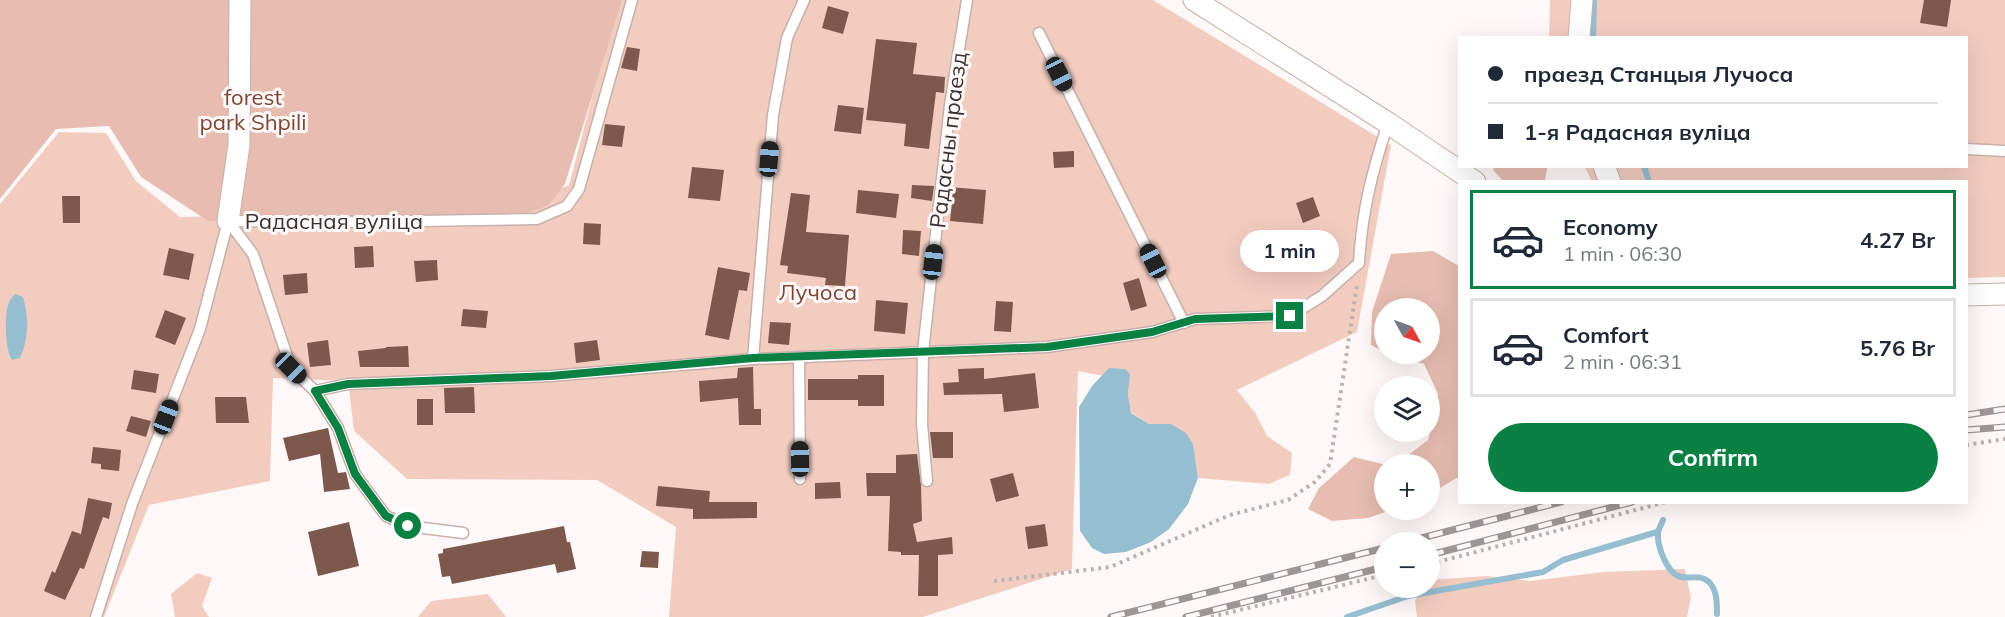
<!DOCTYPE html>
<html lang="en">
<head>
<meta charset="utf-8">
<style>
  body { margin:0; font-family:Mulish,sans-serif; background:#f2f2f3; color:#1f2937; height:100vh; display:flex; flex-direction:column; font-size:22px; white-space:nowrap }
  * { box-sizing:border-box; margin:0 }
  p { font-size:20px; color:#747a83 }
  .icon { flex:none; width:33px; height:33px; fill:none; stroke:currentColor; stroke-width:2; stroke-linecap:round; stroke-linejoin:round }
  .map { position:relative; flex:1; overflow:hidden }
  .drawer { position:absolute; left:1458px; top:180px; width:510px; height:324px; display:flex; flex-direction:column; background:#fff; border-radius:0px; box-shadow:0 6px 24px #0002 }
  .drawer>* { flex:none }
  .banner { position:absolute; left:1458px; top:36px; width:510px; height:132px; border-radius:0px; box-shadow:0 6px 24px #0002; display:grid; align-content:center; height:132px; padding:0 30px; background:#fff }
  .needle { width:39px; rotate:130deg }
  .buttons { position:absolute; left:1374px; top:298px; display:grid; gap:12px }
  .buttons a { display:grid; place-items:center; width:66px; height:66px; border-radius:50%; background:#fff; box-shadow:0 6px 24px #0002; font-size:30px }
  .end { position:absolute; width:27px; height:27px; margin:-14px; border:8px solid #0b8043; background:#fff; box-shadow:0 0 0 3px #fff }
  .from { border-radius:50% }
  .bubble { position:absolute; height:42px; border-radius:21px; background:#fff; box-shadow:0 6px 24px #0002; font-size:20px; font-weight:700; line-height:42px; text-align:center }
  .car { position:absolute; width:18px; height:36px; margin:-18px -9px; border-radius:8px; box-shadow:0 0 4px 2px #0007; background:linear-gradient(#222 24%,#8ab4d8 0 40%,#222 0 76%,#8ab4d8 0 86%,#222 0) }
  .banner b { display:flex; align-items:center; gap:21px; height:57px; font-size:22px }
  .banner b+b { border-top:2px solid #e0e1e3 }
  .banner i { width:15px; height:15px; background:#1f2937 }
  ul { padding:10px 0 0; list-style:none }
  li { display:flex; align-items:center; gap:18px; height:99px; margin:0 12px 9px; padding:0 18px; border:3px solid #e0e1e3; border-radius:0px }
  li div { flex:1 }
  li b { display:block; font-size:22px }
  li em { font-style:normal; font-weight:700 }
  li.selected { border-color:#0b8043 }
  li>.icon { width:54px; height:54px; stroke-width:1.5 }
  .cta { display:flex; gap:12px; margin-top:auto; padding:12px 30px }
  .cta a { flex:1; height:69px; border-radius:36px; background:#0b8043; color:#fff; font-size:24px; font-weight:700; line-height:69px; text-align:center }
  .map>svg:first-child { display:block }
  .green { fill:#f3ccc0 }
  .forest { fill:#e6bdb0 }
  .water { fill:#95bed0 }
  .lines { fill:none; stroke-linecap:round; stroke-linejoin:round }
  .stream { stroke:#95bed0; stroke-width:6 }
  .building { fill:#7c584d }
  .lane-casing { stroke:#c7b0a9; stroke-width:13 }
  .street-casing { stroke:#c7b0a9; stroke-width:23 }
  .path { stroke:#bab3b1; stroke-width:4; stroke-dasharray:3 4.5; stroke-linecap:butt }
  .lane { stroke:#fff; stroke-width:10 }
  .street { stroke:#fff; stroke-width:21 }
  .rail-casing { stroke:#9d9694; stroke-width:7 }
  .rail { stroke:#fef9f8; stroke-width:4.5; stroke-dasharray:14; stroke-linecap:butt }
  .route { stroke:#0b8043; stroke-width:8 }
  .labels { text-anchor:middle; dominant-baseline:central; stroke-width:6; stroke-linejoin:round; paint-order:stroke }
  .park-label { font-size:22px; fill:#7d4635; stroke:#fef9f8 }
  .street-label { font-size:22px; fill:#3b322f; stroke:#fef9f8 }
</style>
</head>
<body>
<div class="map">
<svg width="2005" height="617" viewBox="0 0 2005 617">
  <rect width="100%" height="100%" fill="#fef9f8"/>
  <g class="green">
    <path d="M618,0H1153L1391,145L1357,332L1237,390L1256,414L1267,436L1292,453L1290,475L1269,484L1198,478L1193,444L1171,424H1149L1131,412L1128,394L1129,381L1078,371L1072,569L923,617H669L676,527L597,480L407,479L354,431L348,381L273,378L270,481L149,505L104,617H0V204L59,132L106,133L136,181L180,217L510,211L569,185Z"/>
    <path d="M1550,0H2005V277L1967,278L1966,182H1592L1585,167L1966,166V38H1549Z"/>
    <path d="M1685,569L1691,598L1687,617H1417L1415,601L1423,588H1430V580L1486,576L1530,581L1604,572Z"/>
    <path d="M197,573L212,578L202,606L209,617H175L171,594Z"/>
    <path d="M488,594L506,617H418L431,601Z"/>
  </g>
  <g class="forest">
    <path d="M0,0H622L565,184L549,205L522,215L208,221L141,177L109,126L56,129L0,199Z"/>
    <path d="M1495,166H1546L1547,168L1545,181L1504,182L1493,170Z"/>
    <path d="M1433,251L1459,266L1460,476L1430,494V465H1395L1428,440L1438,394L1424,364L1388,354H1430V309H1384V352L1371,345L1372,312L1391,254Z"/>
    <path d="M1354,457L1387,465H1384V510H1391L1368,518L1332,521L1308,509L1319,488Z"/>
  </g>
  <g class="water">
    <path d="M15,294L23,297C29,317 29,339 20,358L12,360C5,350 4,313 9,302C10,299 13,297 15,294Z"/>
    <path d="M1109,368L1125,369L1130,374L1128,394L1131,413L1149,424H1171L1186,433L1193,444L1198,478L1188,504L1169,529L1151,542L1126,552L1104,554L1092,548L1080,531L1079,407L1092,386Z"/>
  </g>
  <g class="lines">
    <g class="stream">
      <path d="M1593,38L1594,0"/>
      <path d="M1644,166L1649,182"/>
      <path d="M1663,520C1662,524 1658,529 1658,533C1657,546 1667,574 1681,577C1691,579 1700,574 1709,582C1717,590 1717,603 1717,614"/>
      <path d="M1347,617L1408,596L1543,572L1563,560L1657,532"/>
    </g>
  </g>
  <g class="building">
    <path d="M1924,0H1951L1947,27L1920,23Z"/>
    <path d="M828,6L849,12L843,34L822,28Z"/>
    <path d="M876,39L917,43L913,74L945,77L944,93L936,92L929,149L904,146L906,124L866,120Z"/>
    <path d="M627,47L640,49L637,71L621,68Z"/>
    <path d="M838,105L864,108L861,134L834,131Z"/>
    <path d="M605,124L625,126L622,147L602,145Z"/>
    <path d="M1074,151V167L1054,168L1053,152Z"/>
    <path d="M692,167L724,170L720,201L688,198Z"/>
    <path d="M912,185L934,186L932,201L911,198Z"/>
    <path d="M949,187L986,190L983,224L950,221L952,203H947Z"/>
    <path d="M858,190L899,194L896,218L856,213Z"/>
    <path d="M791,193L810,195L806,232L849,235L845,286L825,285L826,278L787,273L788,266L780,265Z"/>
    <path d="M62,196H80V223H63Z"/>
    <path d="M1313,197L1320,216L1303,223L1296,203Z"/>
    <path d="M584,223L601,224L600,245L583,244Z"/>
    <path d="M903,230L921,231L919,256L902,254Z"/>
    <path d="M373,246L374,267L355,268L354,247Z"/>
    <path d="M169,248L194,254L189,280L163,275Z"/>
    <path d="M437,260L438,280L416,282L414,261Z"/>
    <path d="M718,267L750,273L747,291L739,290L729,340L705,335Z"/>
    <path d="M307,273L308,293L285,295L283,275Z"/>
    <path d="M1139,278L1147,306L1131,311L1123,283Z"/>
    <path d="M876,300L908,303L905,334L874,331Z"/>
    <path d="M996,301L1013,302L1011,332L994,331Z"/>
    <path d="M463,309L488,311L486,328L461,326Z"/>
    <path d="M165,310L186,318L175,345L155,337Z"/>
    <path d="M770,322L791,323L789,345L768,343Z"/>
    <path d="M328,340L331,365L310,367L307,343Z"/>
    <path d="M597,340L600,360L576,363L574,343Z"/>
    <path d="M408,346L409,367H360L358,351L386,348V347Z"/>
    <path d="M753,367L754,409H761V425H739L738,398L700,402L699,381L737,378L738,368Z"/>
    <path d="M984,368V379L1035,373L1039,408L1004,412L1002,394L944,395L943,383L959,382L958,369Z"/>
    <path d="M134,370L159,374L156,393L131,389Z"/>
    <path d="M858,375H884V406H858V400H808V379H858Z"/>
    <path d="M474,387L475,413H445L444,388Z"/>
    <path d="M215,397H246L249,423H216Z"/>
    <rect x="417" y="399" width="16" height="26"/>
    <path d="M131,416L151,421L146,437L126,431Z"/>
    <path d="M328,428L338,473L346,472L350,489L324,492L320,454L289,461L283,438Z"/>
    <path d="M930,432H953V458H933Z"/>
    <path d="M93,447L121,450L119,471L101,469V464L91,463Z"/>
    <path d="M917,454L921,485L922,521L913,524L917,542L952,537L953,554L938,555V596H918L919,555H901V552L888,551L890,496H867L866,473H896V455Z"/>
    <path d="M1013,473L1019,496L996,502L990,479Z"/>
    <path d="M840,482L841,498L815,499V483Z"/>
    <path d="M658,486L710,491L709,502H757V518L693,519V509L656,506Z"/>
    <path d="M88,498L112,503L109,519L103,517L84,569L80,568L65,600L44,591L52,571L55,573L72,531L81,534Z"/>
    <path d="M349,522L359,566L318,576L308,532Z"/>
    <path d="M1045,524L1048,546L1028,549L1025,527Z"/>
    <path d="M564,526L567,542H570L576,569L557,573L555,564L452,584L450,576L442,577L438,554L443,553V549Z"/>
    <path d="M642,551L659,552L658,568L640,567Z"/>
  </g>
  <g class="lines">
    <defs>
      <g id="lane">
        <path d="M1039,33L1184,323"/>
        <path d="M1966,149L2005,151"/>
        <path d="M228,221L253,254L291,368L315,391L348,384L551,376L753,359L1047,347L1152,332L1195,319L1290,316L1322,296L1359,263C1362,211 1372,172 1388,123"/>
        <path d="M799,357L800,479"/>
        <path d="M753,359L773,115L787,38L804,0"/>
        <path d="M315,391L338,428L355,474L386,516L408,526L463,533"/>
        <path d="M927,481L922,424L923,352L950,105L967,0"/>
        <path d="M96,617L132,504L200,329L228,221L357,222L537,219L567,206L579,189L632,0"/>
      </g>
      <g id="street">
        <path d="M1194,0L1388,123L1475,182"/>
        <path d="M1579,38L1582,0"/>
        <path d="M1604,166L1610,182"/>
        <path d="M228,221L239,145L240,0"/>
        <path d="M1966,295L2005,294"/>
      </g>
    </defs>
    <use href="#lane" class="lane-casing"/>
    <use href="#street" class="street-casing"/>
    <g class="path">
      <path d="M1966,445L2005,439"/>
      <path d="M1430,564L1666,502"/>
      <path d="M994,581L1110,567L1230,515L1288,500L1315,482L1330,464L1357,285"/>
      <path d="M1211,617L1384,575"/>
    </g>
    <use href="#lane" class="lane"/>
    <use href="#street" class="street"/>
    <defs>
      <g id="rail">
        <path d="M1966,415L2005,409"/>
        <path d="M1966,430L2005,427"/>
        <path d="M1402,543L1561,502"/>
        <path d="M1430,555L1632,502"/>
        <path d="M1111,617L1384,548"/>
        <path d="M1186,617L1384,567"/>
      </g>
    </defs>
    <use href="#rail" class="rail-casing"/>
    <use href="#rail" class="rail"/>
  </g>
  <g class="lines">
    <path class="route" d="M408,526L386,516L355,474L338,428L315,391L348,384L551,376L753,358L1047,347L1152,332L1195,319L1290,316"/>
  </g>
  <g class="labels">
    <g class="park-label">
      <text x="253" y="97">forest<tspan x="253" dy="25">park Shpili</tspan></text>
      <text x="818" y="292">Лучоса</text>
    </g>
    <g class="street-label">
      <text transform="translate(948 140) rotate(-83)">Радасны праезд</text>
      <text x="334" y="221">Радасная вуліца</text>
    </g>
  </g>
</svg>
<div class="buttons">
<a><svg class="needle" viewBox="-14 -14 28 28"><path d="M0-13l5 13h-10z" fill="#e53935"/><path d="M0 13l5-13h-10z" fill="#747a83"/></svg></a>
<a><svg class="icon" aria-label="layers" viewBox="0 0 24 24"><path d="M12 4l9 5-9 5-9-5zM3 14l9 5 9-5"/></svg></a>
<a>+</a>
<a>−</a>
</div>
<i class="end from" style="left:408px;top:526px"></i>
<i class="end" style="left:1290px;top:316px"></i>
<div class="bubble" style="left:1240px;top:230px;width:99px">1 min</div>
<i class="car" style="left:1059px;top:74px;rotate:153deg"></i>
<i class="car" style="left:769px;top:159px;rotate:5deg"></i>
<i class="car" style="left:1153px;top:261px;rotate:333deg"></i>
<i class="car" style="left:933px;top:262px;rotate:7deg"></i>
<i class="car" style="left:291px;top:368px;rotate:135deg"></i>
<i class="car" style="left:166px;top:417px;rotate:21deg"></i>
<i class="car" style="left:800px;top:459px;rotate:359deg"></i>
<div class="banner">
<b><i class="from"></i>праезд Станцыя Лучоса</b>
<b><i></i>1-я Радасная вуліца</b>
</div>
<section class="drawer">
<ul>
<li class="selected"><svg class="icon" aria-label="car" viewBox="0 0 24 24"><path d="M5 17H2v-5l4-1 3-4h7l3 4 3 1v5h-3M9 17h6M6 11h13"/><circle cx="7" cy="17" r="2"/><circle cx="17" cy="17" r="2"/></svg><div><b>Economy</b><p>1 min · 06:30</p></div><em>4.27 Br</em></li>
<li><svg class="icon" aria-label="car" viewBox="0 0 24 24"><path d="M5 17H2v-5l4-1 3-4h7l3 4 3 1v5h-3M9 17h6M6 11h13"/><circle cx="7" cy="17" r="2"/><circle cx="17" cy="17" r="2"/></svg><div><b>Comfort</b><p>2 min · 06:31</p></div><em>5.76 Br</em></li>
</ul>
<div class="cta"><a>Confirm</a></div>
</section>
</div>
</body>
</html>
